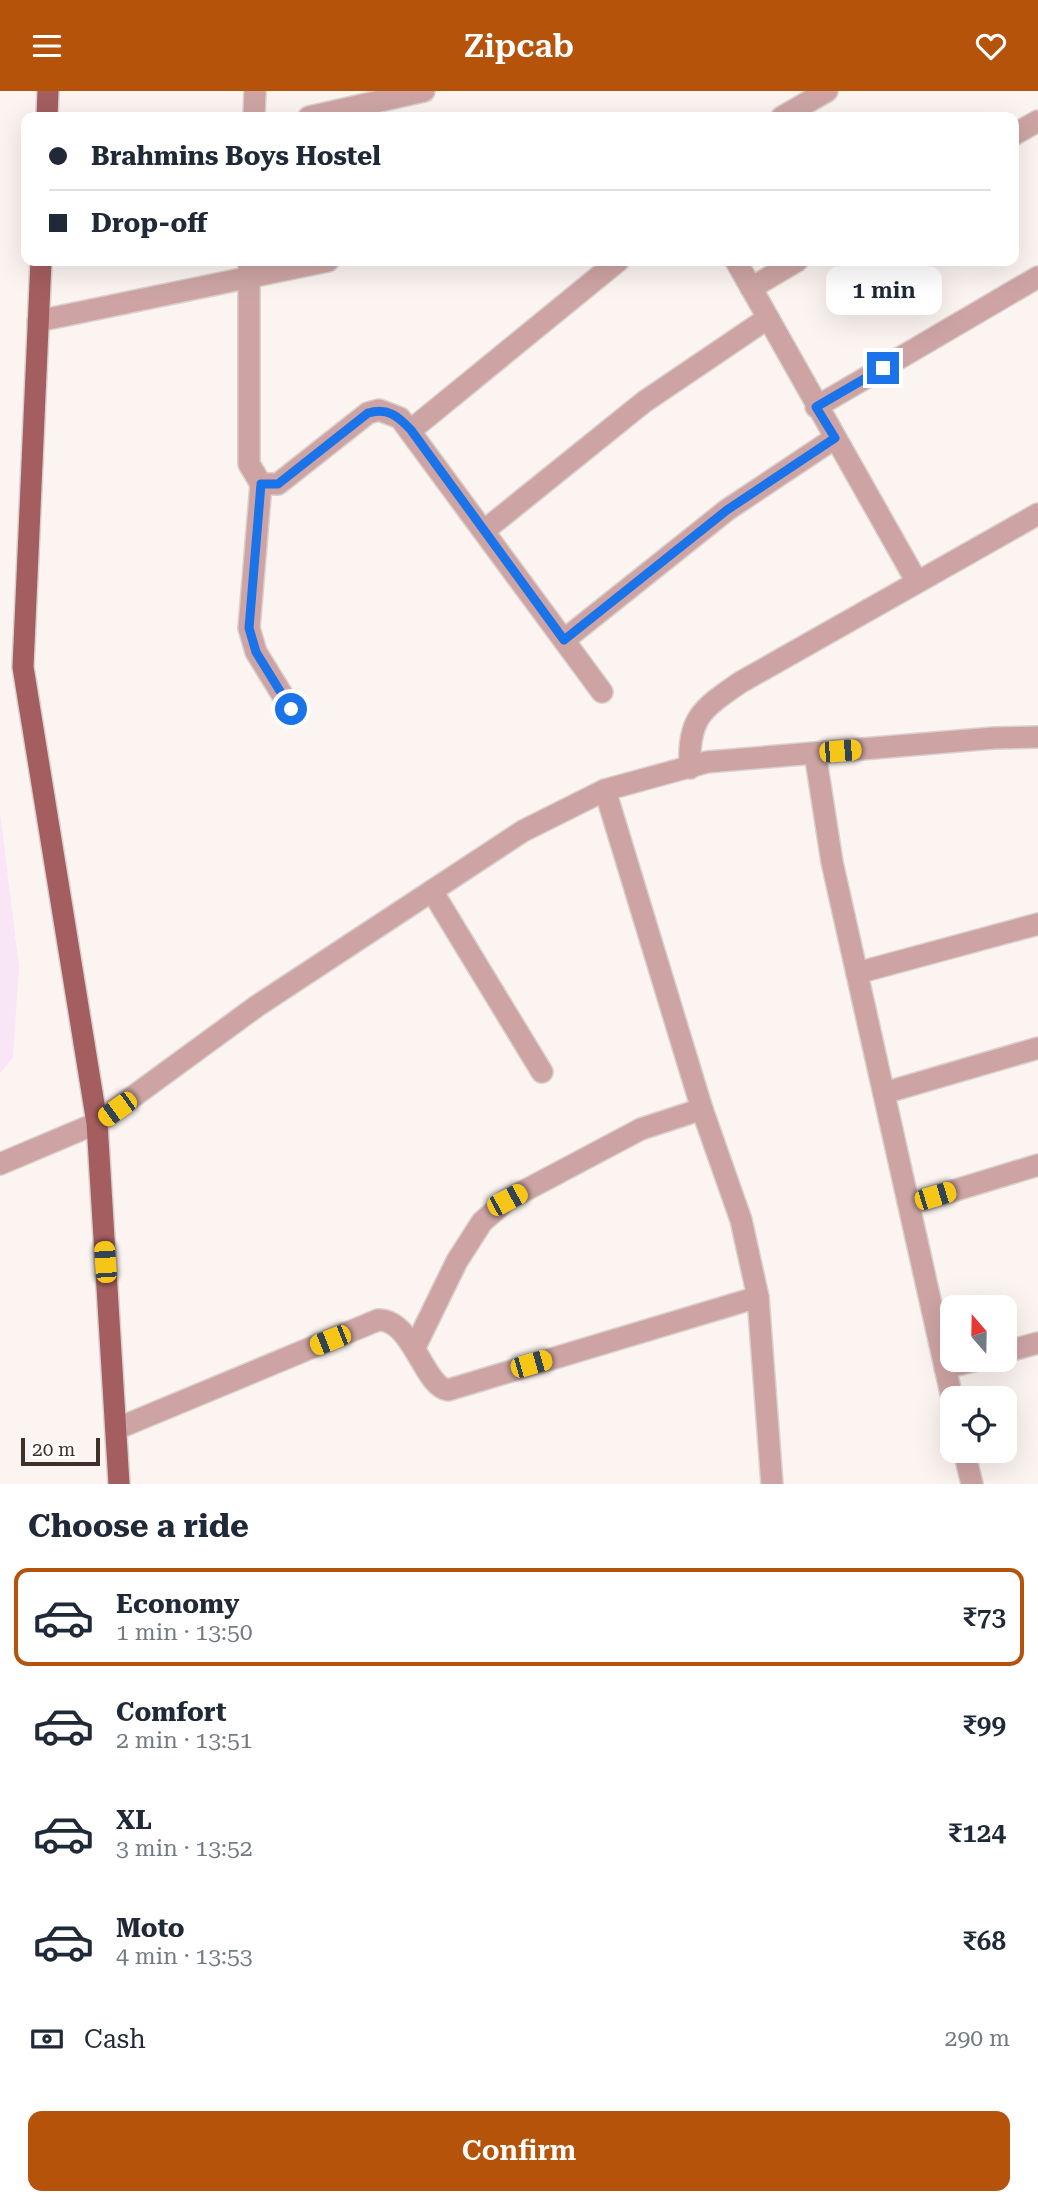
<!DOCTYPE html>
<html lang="en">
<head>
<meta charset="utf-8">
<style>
  body { margin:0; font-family:"Roboto Serif",serif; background:#f6f6f7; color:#1f2937; height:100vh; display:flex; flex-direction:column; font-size:26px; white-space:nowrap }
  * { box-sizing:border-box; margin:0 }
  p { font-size:23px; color:#747a83 }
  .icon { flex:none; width:38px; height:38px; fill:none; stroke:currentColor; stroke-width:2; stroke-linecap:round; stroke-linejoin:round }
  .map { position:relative; height:1393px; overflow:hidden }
  .details { display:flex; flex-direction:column; background:#fff; flex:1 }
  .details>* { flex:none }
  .hud { position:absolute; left:21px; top:21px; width:998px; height:154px; border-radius:14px; box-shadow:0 7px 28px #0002; display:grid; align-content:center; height:154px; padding:0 28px; background:#fff }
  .needle { width:46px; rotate:340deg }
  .buttons { position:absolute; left:940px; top:1204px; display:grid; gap:14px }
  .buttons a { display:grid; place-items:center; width:77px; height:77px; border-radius:14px; background:#fff; box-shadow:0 7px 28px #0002; font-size:35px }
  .scale { position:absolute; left:21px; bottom:18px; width:79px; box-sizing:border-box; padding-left:7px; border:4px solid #3f302a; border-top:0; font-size:19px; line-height:24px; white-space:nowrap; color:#3f302a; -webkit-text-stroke:5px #fff; paint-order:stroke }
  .end { position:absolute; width:32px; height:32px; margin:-16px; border:9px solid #1a73e8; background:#fff; box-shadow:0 0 0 4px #fff }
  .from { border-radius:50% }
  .bubble { position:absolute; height:49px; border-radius:14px; background:#fff; box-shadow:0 7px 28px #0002; font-size:23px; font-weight:600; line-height:49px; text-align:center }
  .car { position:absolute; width:21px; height:42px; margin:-21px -10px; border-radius:9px; box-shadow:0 0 5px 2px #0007; background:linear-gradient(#f5c518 24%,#345 0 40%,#f5c518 0 76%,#345 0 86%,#f5c518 0) }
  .hud b { display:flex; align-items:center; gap:24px; height:66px; font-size:26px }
  .hud b+b { border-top:2px solid #e0e1e3 }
  .hud i { width:18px; height:18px; background:#1f2937 }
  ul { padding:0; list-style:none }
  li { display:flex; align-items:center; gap:21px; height:98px; margin:0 14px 10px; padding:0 14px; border:4px solid transparent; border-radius:14px }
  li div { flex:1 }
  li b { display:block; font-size:26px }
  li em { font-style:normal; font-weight:600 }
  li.active { border-color:#b45309 }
  li>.icon { width:63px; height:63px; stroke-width:1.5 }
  h2 { padding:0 28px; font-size:32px; line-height:84px }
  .pay { display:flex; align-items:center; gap:18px; height:77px; padding:0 28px; font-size:26px }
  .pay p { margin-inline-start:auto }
  .cta { display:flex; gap:14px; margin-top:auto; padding:14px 28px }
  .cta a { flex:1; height:80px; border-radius:14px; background:#b45309; color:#fff; font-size:28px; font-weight:600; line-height:80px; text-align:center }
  header { display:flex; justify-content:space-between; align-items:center; height:91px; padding:0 28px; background:#b45309; color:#fff; font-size:32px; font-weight:600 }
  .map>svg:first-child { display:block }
  .education { fill:#f8e6f7 }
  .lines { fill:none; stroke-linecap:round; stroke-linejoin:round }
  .minor-casing { stroke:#dad1cd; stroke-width:24 }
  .major-casing { stroke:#dad1cd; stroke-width:24 }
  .minor { stroke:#cda4a3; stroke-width:21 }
  .major { stroke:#a45e5f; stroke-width:21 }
  .route { stroke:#1a73e8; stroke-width:9 }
</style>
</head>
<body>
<header><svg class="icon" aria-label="menu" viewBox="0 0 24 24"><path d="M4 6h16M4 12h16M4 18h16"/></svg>Zipcab<svg class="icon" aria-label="heart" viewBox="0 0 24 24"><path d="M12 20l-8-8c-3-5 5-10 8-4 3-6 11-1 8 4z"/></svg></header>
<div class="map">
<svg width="1038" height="1393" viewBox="0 0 1038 1393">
  <rect width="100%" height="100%" fill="#fcf4f1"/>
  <path class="education" d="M0,721L19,876L13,967L0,982Z"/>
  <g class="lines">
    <defs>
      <g id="minor">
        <path d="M254,26L255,0"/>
        <path d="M309,26L424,0"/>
        <path d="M782,26L827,0"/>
        <path d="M1013,44L1038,30"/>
        <path d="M249,170V373L261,393H278L368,322L379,319L400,327L602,601"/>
        <path d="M736,170L917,491"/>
        <path d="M751,197L797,170"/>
        <path d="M38,230L328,170"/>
        <path d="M816,316L1038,186"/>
        <path d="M411,339L618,170"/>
        <path d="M261,393L249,537L256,561L291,618"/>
        <path d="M485,439L644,311L768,227"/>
        <path d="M564,549L727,419L835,347"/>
        <path d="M815,662L832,771L952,1307"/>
        <path d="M690,677C688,626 702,618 741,591L1038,423"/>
        <path d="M605,699L702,1018L741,1129L758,1206L772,1393"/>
        <path d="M432,800L542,981"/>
        <path d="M857,882L1038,833"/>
        <path d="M884,1002L1038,957"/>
        <path d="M0,1073L97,1032L257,915L523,740L605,699L707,671L994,647L1038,646"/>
        <path d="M910,1113L1038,1074"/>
        <path d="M415,1256L457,1170L482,1131L507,1109L641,1038L702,1018"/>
        <path d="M1004,1261L1038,1252"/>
        <path d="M945,1277L977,1269"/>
        <path d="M116,1338L378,1229C413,1228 423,1295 448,1299L758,1206"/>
        <path d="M964,1360L972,1393"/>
      </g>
      <g id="major">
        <path d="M47,26L48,0"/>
        <path d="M41,170L23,576L97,1032L119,1393"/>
      </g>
    </defs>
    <use href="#minor" class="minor-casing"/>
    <use href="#major" class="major-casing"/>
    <use href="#minor" class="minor"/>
    <use href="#major" class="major"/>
  </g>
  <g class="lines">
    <path class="route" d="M291,618L256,561L249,537L261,393H278L368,322C387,316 398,325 411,339L564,549L727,419L835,347L816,316L883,277"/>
  </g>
</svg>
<div class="buttons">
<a><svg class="needle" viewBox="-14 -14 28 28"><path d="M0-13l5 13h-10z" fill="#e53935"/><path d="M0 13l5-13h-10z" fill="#747a83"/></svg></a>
<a><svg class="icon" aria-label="locate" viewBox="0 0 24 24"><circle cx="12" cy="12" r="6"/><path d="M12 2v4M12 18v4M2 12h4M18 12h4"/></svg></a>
</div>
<div class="scale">20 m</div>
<i class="end from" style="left:291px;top:618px"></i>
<i class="end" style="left:883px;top:277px"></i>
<div class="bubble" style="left:826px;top:175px;width:116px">1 min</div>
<i class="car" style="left:840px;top:660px;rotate:85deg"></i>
<i class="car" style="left:117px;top:1018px;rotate:234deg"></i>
<i class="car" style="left:935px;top:1105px;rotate:73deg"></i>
<i class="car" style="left:507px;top:1109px;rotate:62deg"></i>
<i class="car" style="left:105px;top:1171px;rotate:356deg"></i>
<i class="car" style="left:330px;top:1249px;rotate:248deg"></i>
<i class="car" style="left:531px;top:1273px;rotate:74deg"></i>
<div class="hud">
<b><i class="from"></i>Brahmins Boys Hostel</b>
<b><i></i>Drop-off</b>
</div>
</div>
<section class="details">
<h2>Choose a ride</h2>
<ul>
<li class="active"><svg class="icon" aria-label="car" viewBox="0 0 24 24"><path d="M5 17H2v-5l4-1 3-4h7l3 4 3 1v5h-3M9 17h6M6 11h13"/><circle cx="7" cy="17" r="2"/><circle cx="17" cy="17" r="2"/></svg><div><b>Economy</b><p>1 min · 13:50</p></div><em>₹73</em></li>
<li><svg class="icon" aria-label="car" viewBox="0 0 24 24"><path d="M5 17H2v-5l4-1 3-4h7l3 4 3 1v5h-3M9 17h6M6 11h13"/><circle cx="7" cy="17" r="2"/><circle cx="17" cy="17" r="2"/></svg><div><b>Comfort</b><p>2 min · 13:51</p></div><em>₹99</em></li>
<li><svg class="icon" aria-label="car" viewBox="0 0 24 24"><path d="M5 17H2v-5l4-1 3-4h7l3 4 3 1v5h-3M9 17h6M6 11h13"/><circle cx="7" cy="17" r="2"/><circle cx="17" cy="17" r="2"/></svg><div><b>XL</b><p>3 min · 13:52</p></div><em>₹124</em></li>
<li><svg class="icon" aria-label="car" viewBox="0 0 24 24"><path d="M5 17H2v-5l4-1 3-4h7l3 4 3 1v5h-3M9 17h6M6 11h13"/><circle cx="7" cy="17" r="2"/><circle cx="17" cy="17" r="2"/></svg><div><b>Moto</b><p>4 min · 13:53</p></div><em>₹68</em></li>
</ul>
<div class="pay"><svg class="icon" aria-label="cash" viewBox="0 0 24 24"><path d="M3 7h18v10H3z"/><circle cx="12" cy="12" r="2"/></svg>Cash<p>290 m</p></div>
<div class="cta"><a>Confirm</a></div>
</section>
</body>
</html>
